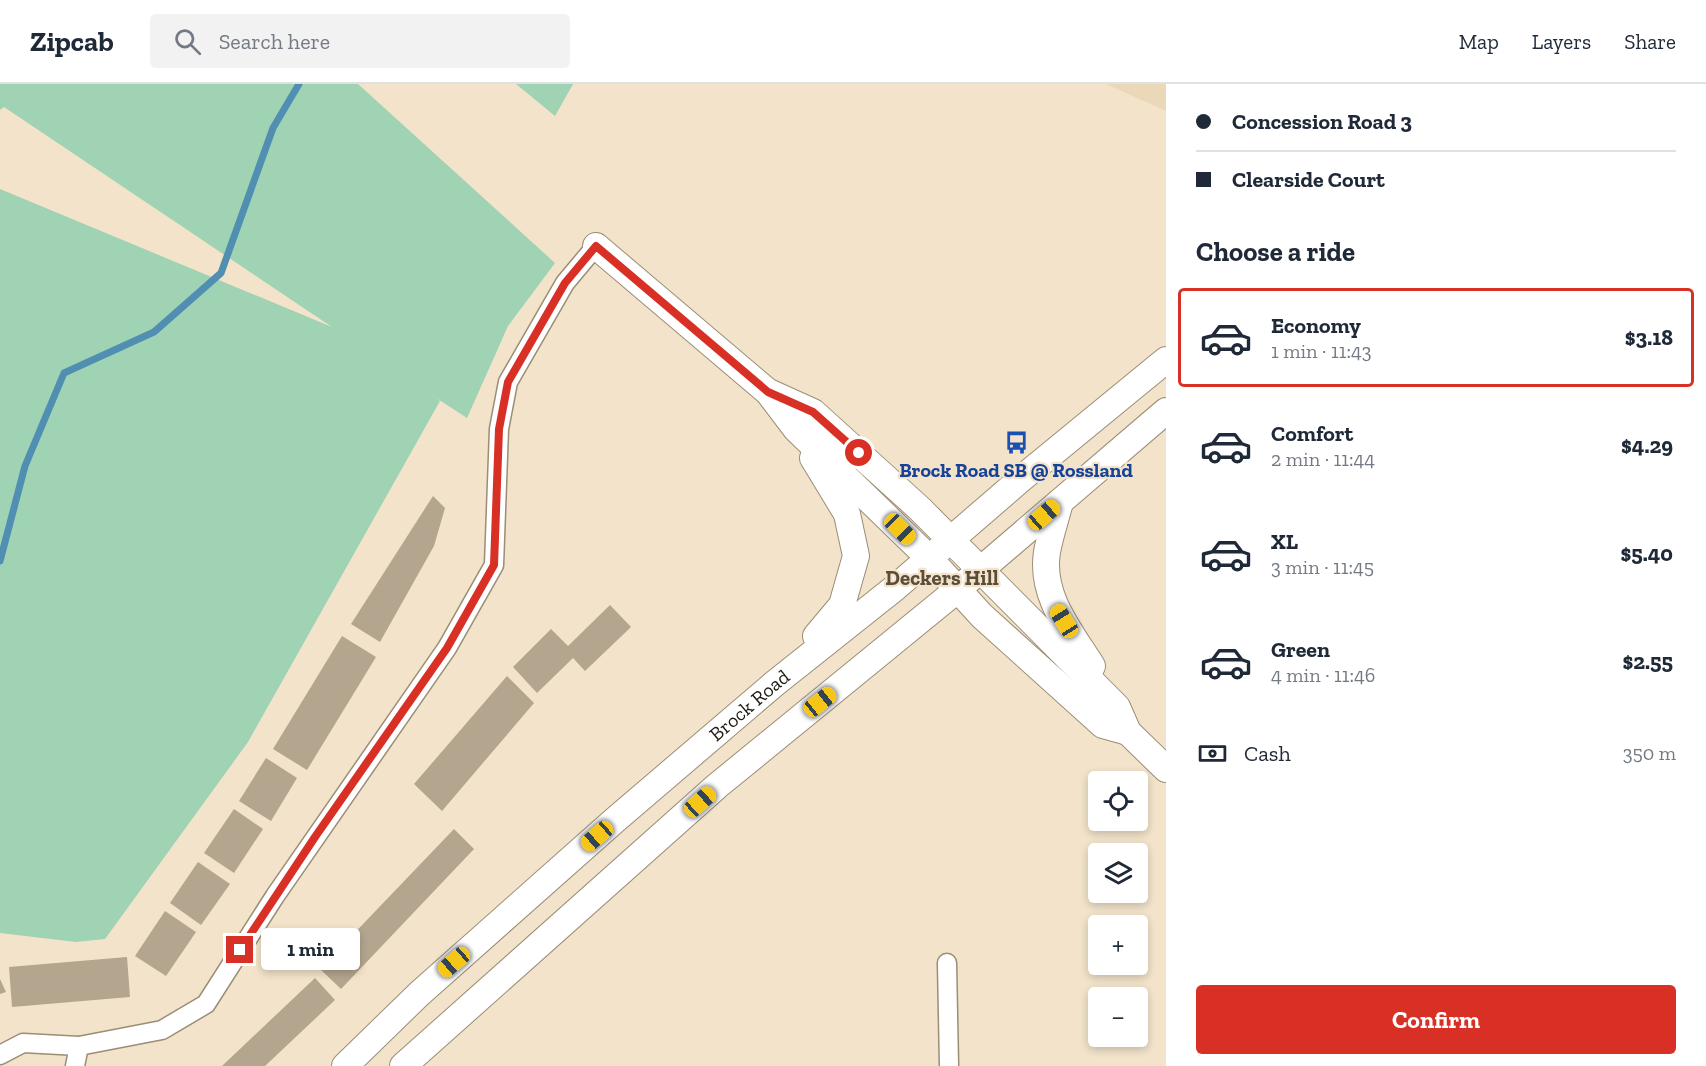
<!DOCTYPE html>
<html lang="en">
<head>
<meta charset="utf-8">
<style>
  body { margin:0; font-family:"Zilla Slab",serif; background:#f2f2f3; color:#1f2937; height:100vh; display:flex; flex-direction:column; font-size:22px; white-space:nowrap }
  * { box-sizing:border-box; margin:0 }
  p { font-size:20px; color:#747a83 }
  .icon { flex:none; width:33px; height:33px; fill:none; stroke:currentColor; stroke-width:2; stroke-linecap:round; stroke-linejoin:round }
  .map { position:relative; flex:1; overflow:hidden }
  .drawer { display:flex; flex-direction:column; background:#fff; width:540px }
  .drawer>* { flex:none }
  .top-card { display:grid; align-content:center; height:132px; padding:0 30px; background:#fff }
  .tools { position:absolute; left:1088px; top:687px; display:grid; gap:12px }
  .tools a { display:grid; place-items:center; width:60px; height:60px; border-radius:6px; background:#fff; box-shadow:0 3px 9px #0003; font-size:30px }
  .end { position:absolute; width:27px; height:27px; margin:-14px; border:8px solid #d93025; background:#fff; box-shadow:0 0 0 3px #fff }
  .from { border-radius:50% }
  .bubble { position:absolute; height:42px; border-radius:6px; background:#fff; box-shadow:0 3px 9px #0003; font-size:20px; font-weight:700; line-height:42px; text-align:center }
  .car { position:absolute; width:18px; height:36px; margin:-18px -9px; border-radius:8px; box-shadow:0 0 4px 2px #0007; background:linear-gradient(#f5c518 24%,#345 0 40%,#f5c518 0 76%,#345 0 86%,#f5c518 0) }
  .top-card b { display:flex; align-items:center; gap:21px; height:57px; font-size:22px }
  .top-card b+b { border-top:2px solid #e0e1e3 }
  .top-card i { width:15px; height:15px; background:#1f2937 }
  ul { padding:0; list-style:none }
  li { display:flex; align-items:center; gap:18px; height:99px; margin:0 12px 9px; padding:0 18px; border:3px solid transparent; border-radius:6px }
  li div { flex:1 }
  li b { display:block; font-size:22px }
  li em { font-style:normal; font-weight:700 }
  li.on { border-color:#d93025 }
  li>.icon { width:54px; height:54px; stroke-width:1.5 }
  h2 { padding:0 30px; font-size:27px; line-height:72px }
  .pay { display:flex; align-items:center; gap:15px; height:66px; padding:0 30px; font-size:22px }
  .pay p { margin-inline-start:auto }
  .action { display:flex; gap:12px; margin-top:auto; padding:12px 30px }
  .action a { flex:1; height:69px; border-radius:6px; background:#d93025; color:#fff; font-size:24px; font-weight:700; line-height:69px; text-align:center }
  header { display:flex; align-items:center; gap:36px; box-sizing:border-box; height:84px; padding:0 30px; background:#fff; border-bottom:2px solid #e0e1e3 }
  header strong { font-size:28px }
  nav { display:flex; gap:33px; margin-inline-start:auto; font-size:21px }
  .search { width:420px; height:54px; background:#f2f2f3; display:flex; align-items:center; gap:15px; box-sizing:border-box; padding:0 21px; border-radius:6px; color:#747a83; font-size:22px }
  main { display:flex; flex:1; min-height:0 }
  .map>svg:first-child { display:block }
  .built { fill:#ebd8b9 }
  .green { fill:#a0d2b4 }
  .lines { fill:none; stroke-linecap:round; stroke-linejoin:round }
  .stream { stroke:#508fb1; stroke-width:7 }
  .building { fill:#b3a58e }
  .street-casing { stroke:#9b8d76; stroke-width:21 }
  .secondary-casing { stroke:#9b8d76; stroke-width:28 }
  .street { stroke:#fff; stroke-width:18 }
  .secondary { stroke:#fff; stroke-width:26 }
  .route { stroke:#d93025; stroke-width:8 }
  .labels { text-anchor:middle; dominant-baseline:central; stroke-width:4.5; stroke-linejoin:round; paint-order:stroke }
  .transit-label { font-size:20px; font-weight:bold; fill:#164399; stroke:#f2e3ca }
  .street-label { font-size:20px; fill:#1e1910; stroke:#f2e3ca }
  .neighbourhood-label { font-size:21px; font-weight:bold; fill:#5a4e39; stroke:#f2e3ca }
</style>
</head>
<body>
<header>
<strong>Zipcab</strong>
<div class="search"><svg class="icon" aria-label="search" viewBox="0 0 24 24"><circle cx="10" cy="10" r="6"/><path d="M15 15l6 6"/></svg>Search here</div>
<nav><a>Map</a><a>Layers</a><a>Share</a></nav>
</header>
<main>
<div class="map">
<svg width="1166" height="982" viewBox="0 0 1166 982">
  <rect width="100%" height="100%" fill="#f2e3ca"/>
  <path class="built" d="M1106,0H1166V27Z"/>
  <g class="green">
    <path d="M0,0H358L555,179L508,242L467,334L433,312L440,317L248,658L105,855L76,858L0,849V105L332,243L4,23L0,26Z"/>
    <path d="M516,0H573L555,32Z"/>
  </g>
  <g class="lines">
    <path class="stream" d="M0,477L25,382L64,289L154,248L221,189L273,44L299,0"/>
  </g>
  <g class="building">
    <path d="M433,412L445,424L434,462L380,558L351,540Z"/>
    <path d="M610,521L631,543L585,587L573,574L537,609L513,583L551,545L568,562Z"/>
    <path d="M342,552L376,573L307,686L273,665Z"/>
    <path d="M507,592L534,619L442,727L414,700Z"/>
    <path d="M266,674L297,694L271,737L239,717Z"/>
    <path d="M234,725L263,745L234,789L204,769Z"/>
    <path d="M454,745L474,765L341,905L320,885Z"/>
    <path d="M198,778L230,800L201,841L170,819Z"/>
    <path d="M165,827L196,848L166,892L135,872Z"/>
    <path d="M127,873L130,913L12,923L9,883Z"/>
    <path d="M315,894L335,916L265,982H222Z"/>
    <path d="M0,895L6,908L0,910Z"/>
  </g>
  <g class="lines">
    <defs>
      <g id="street">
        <path d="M947,879L949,982"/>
        <path d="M0,971L23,959L79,962L162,946L206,920L275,812L447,564L494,481L499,345L508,298L565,199L596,162"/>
        <path d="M75,982L79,962"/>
      </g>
      <g id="secondary">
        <path d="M596,162L768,308L796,345L929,474L982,532L1103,641L1128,648"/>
        <path d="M771,309L813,328L920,425L1117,623L1128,648L1166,685"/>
        <path d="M813,374L847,430L856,472L842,521L816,552"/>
        <path d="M1060,418C1056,434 1050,451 1047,468C1040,512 1070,547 1092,582"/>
        <path id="s1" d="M345,982L419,910L615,736L774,600L896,503L1021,395L1166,276"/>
        <path d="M403,982L717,702L957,506L1166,327"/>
      </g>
    </defs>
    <use href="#street" class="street-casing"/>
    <use href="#secondary" class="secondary-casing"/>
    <use href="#street" class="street"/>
    <use href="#secondary" class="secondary"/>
  </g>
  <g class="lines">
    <path class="route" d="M240,866L315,753L447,564L494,481L499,345L508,298L565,199L596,162L768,308L813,328L859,369"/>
  </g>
  <defs>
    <symbol id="bus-bare" viewBox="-9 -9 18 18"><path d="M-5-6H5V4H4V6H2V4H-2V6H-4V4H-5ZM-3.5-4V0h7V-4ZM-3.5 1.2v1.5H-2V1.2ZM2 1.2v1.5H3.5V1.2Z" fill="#1a4fb4" stroke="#f2e3ca" stroke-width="2.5" paint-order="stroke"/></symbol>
  </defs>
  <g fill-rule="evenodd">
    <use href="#bus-bare" x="1000" y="342" width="33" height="33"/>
  </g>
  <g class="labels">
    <g class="transit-label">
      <text x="1016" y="386">Brock Road SB @ Rossland</text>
    </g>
    <g class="street-label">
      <text stroke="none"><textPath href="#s1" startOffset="542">Brock Road</textPath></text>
    </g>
    <g class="neighbourhood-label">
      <text x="942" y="493">Deckers Hill</text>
    </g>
  </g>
</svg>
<div class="tools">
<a><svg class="icon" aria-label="locate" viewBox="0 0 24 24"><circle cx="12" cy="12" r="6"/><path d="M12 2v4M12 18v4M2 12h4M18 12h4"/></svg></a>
<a><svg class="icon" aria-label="layers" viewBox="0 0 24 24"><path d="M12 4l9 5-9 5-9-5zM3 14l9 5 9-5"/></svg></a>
<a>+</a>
<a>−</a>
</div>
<i class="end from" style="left:859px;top:369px"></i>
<i class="end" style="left:240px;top:866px"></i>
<div class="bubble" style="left:261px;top:844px;width:99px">1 min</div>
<i class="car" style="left:1044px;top:431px;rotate:49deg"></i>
<i class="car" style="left:900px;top:445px;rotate:135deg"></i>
<i class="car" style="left:1064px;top:537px;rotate:328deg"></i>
<i class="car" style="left:820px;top:618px;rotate:51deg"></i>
<i class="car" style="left:700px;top:718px;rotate:48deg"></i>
<i class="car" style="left:597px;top:752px;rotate:229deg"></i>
<i class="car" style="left:454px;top:878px;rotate:229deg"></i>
</div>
<section class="drawer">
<div class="top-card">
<b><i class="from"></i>Concession Road 3</b>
<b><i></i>Clearside Court</b>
</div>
<h2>Choose a ride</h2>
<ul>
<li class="on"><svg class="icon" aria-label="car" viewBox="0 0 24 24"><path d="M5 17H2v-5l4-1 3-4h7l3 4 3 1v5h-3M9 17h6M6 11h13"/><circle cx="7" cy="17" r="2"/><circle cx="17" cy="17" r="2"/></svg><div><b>Economy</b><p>1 min · 11:43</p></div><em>$3.18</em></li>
<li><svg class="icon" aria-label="car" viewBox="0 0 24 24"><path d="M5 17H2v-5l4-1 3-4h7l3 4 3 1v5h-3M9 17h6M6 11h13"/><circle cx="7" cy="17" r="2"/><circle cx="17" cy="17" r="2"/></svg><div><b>Comfort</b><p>2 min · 11:44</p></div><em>$4.29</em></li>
<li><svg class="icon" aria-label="car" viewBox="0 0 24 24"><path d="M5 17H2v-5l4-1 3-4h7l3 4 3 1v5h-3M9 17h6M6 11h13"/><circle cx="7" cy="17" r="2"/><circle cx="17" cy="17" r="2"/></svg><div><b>XL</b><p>3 min · 11:45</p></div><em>$5.40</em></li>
<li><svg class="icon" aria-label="car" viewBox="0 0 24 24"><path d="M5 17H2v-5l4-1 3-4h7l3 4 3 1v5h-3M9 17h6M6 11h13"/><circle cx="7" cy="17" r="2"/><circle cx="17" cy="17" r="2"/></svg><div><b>Green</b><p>4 min · 11:46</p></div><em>$2.55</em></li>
</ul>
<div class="pay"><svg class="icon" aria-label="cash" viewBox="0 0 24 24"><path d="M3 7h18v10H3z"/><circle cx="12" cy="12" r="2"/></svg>Cash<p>350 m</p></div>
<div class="action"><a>Confirm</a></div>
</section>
</main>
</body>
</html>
